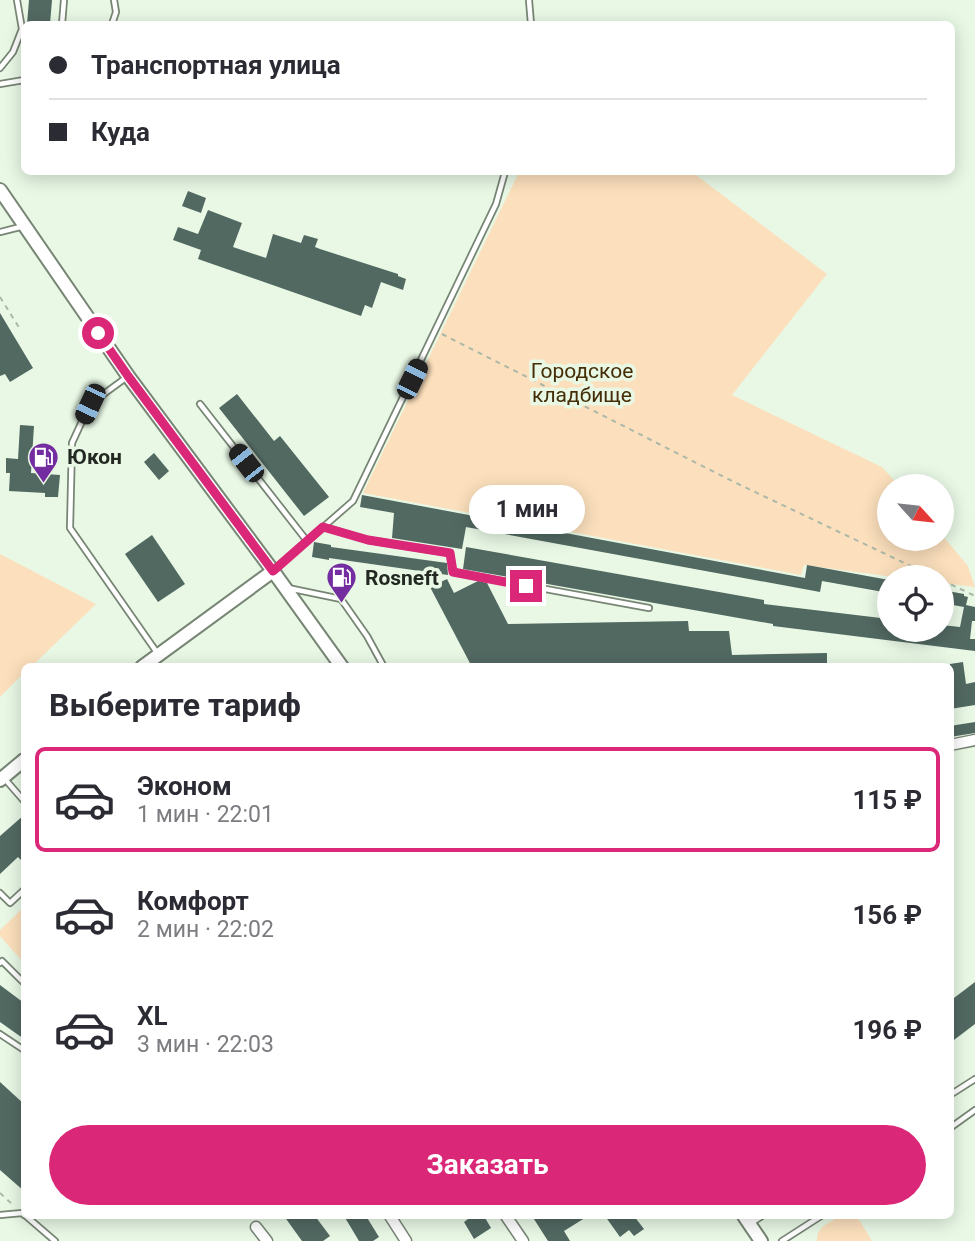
<!DOCTYPE html>
<html lang="ru">
<head>
<meta charset="utf-8">
<style>
  body { margin:0; font-family:Roboto,sans-serif; background:#f2f2f3; color:#2b2b33; height:100vh; display:flex; flex-direction:column; font-size:26px; white-space:nowrap }
  * { box-sizing:border-box; margin:0 }
  p { font-size:23px; color:#7c7c81 }
  .icon { flex:none; width:38px; height:38px; fill:none; stroke:currentColor; stroke-width:2; stroke-linecap:round; stroke-linejoin:round }
  .map { position:relative; flex:1; overflow:hidden }
  .details { position:absolute; left:21px; top:663px; width:933px; height:556px; display:flex; flex-direction:column; background:#fff; border-radius:10px; box-shadow:0 4px 18px #0003 }
  .details>* { flex:none }
  .guide { position:absolute; left:21px; top:21px; width:934px; height:154px; border-radius:10px; box-shadow:0 4px 18px #0003; display:grid; align-content:center; height:154px; padding:0 28px; background:#fff }
  .needle { width:46px; rotate:117deg }
  .tools { position:absolute; left:877px; top:474px; display:grid; gap:14px }
  .tools a { display:grid; place-items:center; width:77px; height:77px; border-radius:50%; background:#fff; box-shadow:0 4px 18px #0003; font-size:35px }
  .end { position:absolute; width:32px; height:32px; margin:-16px; border:9px solid #db2777; background:#fff; box-shadow:0 0 0 4px #fff }
  .from { border-radius:50% }
  .bubble { position:absolute; height:49px; border-radius:24px; background:#fff; box-shadow:0 4px 18px #0003; font-size:23px; font-weight:700; line-height:49px; text-align:center }
  .car { position:absolute; width:21px; height:42px; margin:-21px -10px; border-radius:9px; box-shadow:0 0 5px 2px #0007; background:linear-gradient(#222 24%,#8ab4d8 0 40%,#222 0 76%,#8ab4d8 0 86%,#222 0) }
  .guide b { display:flex; align-items:center; gap:24px; height:66px; font-size:26px }
  .guide b+b { border-top:2px solid #e1e1e2 }
  .guide i { width:18px; height:18px; background:#2b2b33 }
  ul { padding:0; list-style:none }
  li { display:flex; align-items:center; gap:21px; height:105px; margin:0 14px 10px; padding:0 14px; border:4px solid transparent; border-radius:10px }
  li div { flex:1 }
  li b { display:block; font-size:26px }
  li em { font-style:normal; font-weight:700 }
  li.on { border-color:#db2777 }
  li>.icon { width:63px; height:63px; stroke-width:1.5 }
  h2 { padding:0 28px; font-size:32px; line-height:84px }
  .button { display:flex; gap:14px; margin-top:auto; padding:14px 28px }
  .button a { flex:1; height:80px; border-radius:42px; background:#db2777; color:#fff; font-size:28px; font-weight:700; line-height:80px; text-align:center }
  .map>svg:first-child { display:block }
  .green { fill:#fce0bd }
  .building { fill:#526962 }
  .lines { fill:none; stroke-linecap:round; stroke-linejoin:round }
  .lane-casing { stroke:#778574; stroke-width:8 }
  .street-casing { stroke:#778574; stroke-width:13 }
  .secondary-casing { stroke:#778574; stroke-width:16 }
  .path { stroke:#abb8a8; stroke-width:2; stroke-dasharray:5 5; stroke-linecap:butt }
  .lane { stroke:#fff; stroke-width:4.5 }
  .street { stroke:#fff; stroke-width:10 }
  .secondary { stroke:#fff; stroke-width:12 }
  .route { stroke:#db2777; stroke-width:9 }
  .labels { text-anchor:middle; dominant-baseline:central; stroke-width:7; stroke-linejoin:round; paint-order:stroke }
  .park-label { font-size:21px; fill:#452d07; stroke:#e8f8e5 }
  .poi-label { font-size:21px; font-weight:bold; fill:#232922; stroke:#e8f8e5; text-anchor:start }
</style>
</head>
<body>
<div class="map">
<svg width="975" height="1241" viewBox="0 0 975 1241">
  <rect width="100%" height="100%" fill="#e8f8e5"/>
  <g class="green">
    <path d="M519,172H692L827,274L732,395L882,467L899,486H889V539H942V535L968,566L975,587L942,583V578L894,577L804,565L801,575L363,493Z"/>
    <path d="M0,554L96,604L31,667H24V673L0,697Z"/>
    <path d="M24,907V963L0,936V930Z"/>
    <path d="M840,1216H855L860,1221L872,1241H817C816,1227 829,1223 840,1216Z"/>
  </g>
  <g class="building">
    <path d="M29,0H52L50,24H27Z"/>
    <path d="M188,191L206,198L201,213L182,206Z"/>
    <path d="M208,210L242,223L233,247L266,258L273,234L301,243L304,235L318,239L315,247L320,249L398,274V276L406,279L403,290L381,282L372,308L365,305L361,316L198,259L201,250L173,240L178,227L198,234Z"/>
    <path d="M0,313L33,368L10,382L5,374L0,376Z"/>
    <path d="M237,394L274,441L280,436L329,497L304,516L219,408Z"/>
    <path d="M20,425L34,426L31,473L60,475L58,497H45V493L9,491L10,473H6V458L18,459Z"/>
    <path d="M154,453L169,471L159,480L144,462Z"/>
    <path d="M362,495L805,578L807,565L889,580V593L822,581L820,592L466,527L462,549L392,538L394,513L360,507Z"/>
    <path d="M152,535L185,584L158,602L125,554Z"/>
    <path d="M314,542L331,545V547L447,563L448,575L329,558V560L312,557Z"/>
    <path d="M466,547L764,600V604L889,619V630H942V625L960,627L964,607L942,603V590L964,594V596L968,597L966,605L975,607V621H972L970,639H975V651L773,626V624L463,569Z"/>
    <path d="M447,579L454,593L478,581L487,583L508,624L688,621L689,631H729L732,655L827,653V664L681,667H472L430,587Z"/>
    <path d="M963,662L966,684L975,682V705L950,709V664Z"/>
    <path d="M975,722V733L950,737V726Z"/>
    <path d="M24,815V863L18,857L0,874V836Z"/>
    <path d="M975,982V1024L950,1043V1001Z"/>
    <path d="M0,985L24,1003V1039L0,1022Z"/>
    <path d="M0,1082L24,1104V1191L0,1170Z"/>
    <path d="M284,1216H315L330,1236L323,1241H302Z"/>
    <path d="M344,1216H366L379,1237L373,1241H359Z"/>
    <path d="M466,1216H484L491,1228L474,1239L464,1222L468,1219Z"/>
    <path d="M532,1216H588L564,1231L570,1241H548Z"/>
    <path d="M605,1216H634L644,1229L634,1236L629,1230L620,1237Z"/>
  </g>
  <g class="lines">
    <defs>
      <g id="lane">
        <path d="M529,0L531,24"/>
        <path d="M62,24L64,0"/>
        <path d="M112,24L116,12L114,0"/>
        <path d="M0,68L13,52L22,29L17,0"/>
        <path d="M0,84L24,80"/>
        <path d="M0,232L24,226"/>
        <path d="M127,377L90,404L72,443L70,528L158,654"/>
        <path d="M200,404L307,541"/>
        <path d="M324,527L368,540L450,553L453,572L649,608"/>
        <path d="M274,570L353,501L496,204L505,172"/>
        <path d="M288,588L341,599L367,636L384,667"/>
        <path d="M4,778L24,801"/>
        <path d="M0,893L10,903L24,890"/>
        <path d="M0,963L2,961L24,983"/>
        <path d="M0,1034L24,1050"/>
        <path d="M950,1095L975,1079"/>
        <path d="M950,1128L975,1110"/>
        <path d="M0,1215L22,1213L24,1215"/>
        <path d="M26,1216L55,1241"/>
        <path d="M751,1223L762,1216"/>
        <path d="M782,1241L821,1216"/>
      </g>
      <g id="street">
        <path d="M950,745L975,740"/>
        <path d="M390,1216L406,1241"/>
        <path d="M506,1216L523,1241"/>
        <path d="M256,1227L267,1241"/>
      </g>
      <g id="secondary">
        <path d="M0,190L128,376L273,571L342,667"/>
        <path d="M142,667L273,571"/>
        <path d="M0,780L24,760"/>
        <path d="M744,1216L761,1241"/>
      </g>
    </defs>
    <use href="#lane" class="lane-casing"/>
    <use href="#street" class="street-casing"/>
    <use href="#secondary" class="secondary-casing"/>
    <g class="path">
      <path d="M0,297L20,329"/>
      <path d="M442,334L732,481L936,578"/>
      <path d="M942,580L975,596"/>
      <path d="M0,1193L12,1204"/>
    </g>
    <use href="#lane" class="lane"/>
    <use href="#street" class="street"/>
    <use href="#secondary" class="secondary"/>
  </g>
  <g class="lines">
    <path class="route" d="M98,333L128,376L273,571L323,527L368,540L450,553L453,572L526,586"/>
  </g>
  <defs>
    <symbol id="fuel-pin" viewBox="-11 -11 22 30"><path d="M0 17L-7.5 6A9.5 9.5 0 1 1 7.5 6Z" fill="#742da0" stroke="#e8f8e5"/><path d="M-5.5-6h7V0h2V4h1.3V-2.5L3-4.5l.8-.8L6-3V5H2.5V1h-1V6h-7ZM-4.2-4.7v3.2H.2V-4.7Z" fill="#fff"/></symbol>
  </defs>
  <g fill-rule="evenodd">
    <use href="#fuel-pin" x="26" y="440" width="35" height="47"/>
    <use href="#fuel-pin" x="324" y="560" width="35" height="47"/>
  </g>
  <g class="labels">
    <g class="park-label">
      <text x="582" y="371">Городское<tspan x="582" dy="24">кладбище</tspan></text>
    </g>
    <g class="poi-label">
      <text x="67" y="457">Юкон</text>
      <text x="365" y="578">Rosneft</text>
    </g>
  </g>
</svg>
<div class="tools">
<a><svg class="needle" viewBox="-14 -14 28 28"><path d="M0-13l5 13h-10z" fill="#e53935"/><path d="M0 13l5-13h-10z" fill="#7c7c81"/></svg></a>
<a><svg class="icon" aria-label="locate" viewBox="0 0 24 24"><circle cx="12" cy="12" r="6"/><path d="M12 2v4M12 18v4M2 12h4M18 12h4"/></svg></a>
</div>
<i class="end from" style="left:98px;top:333px"></i>
<i class="end" style="left:526px;top:586px"></i>
<div class="bubble" style="left:469px;top:485px;width:116px">1 мин</div>
<i class="car" style="left:412px;top:379px;rotate:26deg"></i>
<i class="car" style="left:90px;top:404px;rotate:205deg"></i>
<i class="car" style="left:246px;top:463px;rotate:322deg"></i>
<div class="guide">
<b><i class="from"></i>Транспортная улица</b>
<b><i></i>Куда</b>
</div>
<section class="details">
<h2>Выберите тариф</h2>
<ul>
<li class="on"><svg class="icon" aria-label="car" viewBox="0 0 24 24"><path d="M5 17H2v-5l4-1 3-4h7l3 4 3 1v5h-3M9 17h6M6 11h13"/><circle cx="7" cy="17" r="2"/><circle cx="17" cy="17" r="2"/></svg><div><b>Эконом</b><p>1 мин · 22:01</p></div><em>115 ₽</em></li>
<li><svg class="icon" aria-label="car" viewBox="0 0 24 24"><path d="M5 17H2v-5l4-1 3-4h7l3 4 3 1v5h-3M9 17h6M6 11h13"/><circle cx="7" cy="17" r="2"/><circle cx="17" cy="17" r="2"/></svg><div><b>Комфорт</b><p>2 мин · 22:02</p></div><em>156 ₽</em></li>
<li><svg class="icon" aria-label="car" viewBox="0 0 24 24"><path d="M5 17H2v-5l4-1 3-4h7l3 4 3 1v5h-3M9 17h6M6 11h13"/><circle cx="7" cy="17" r="2"/><circle cx="17" cy="17" r="2"/></svg><div><b>XL</b><p>3 мин · 22:03</p></div><em>196 ₽</em></li>
</ul>
<div class="button"><a>Заказать</a></div>
</section>
</div>
</body>
</html>
